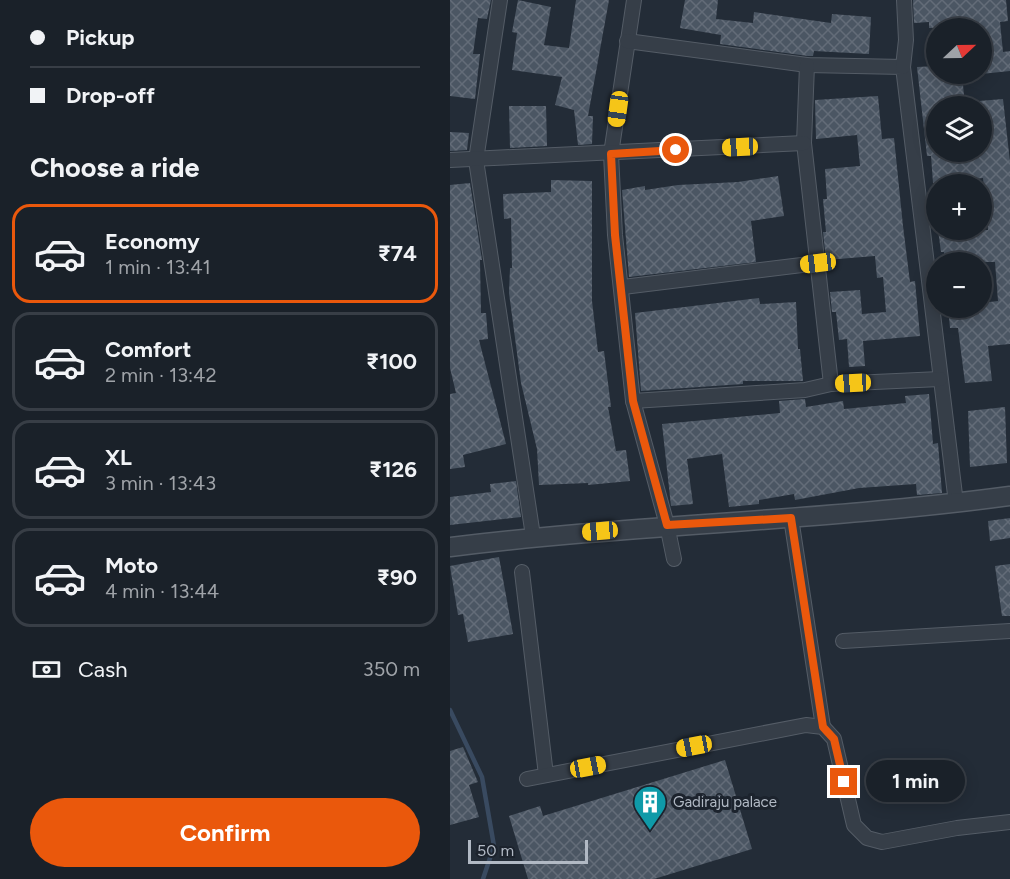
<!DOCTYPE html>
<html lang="en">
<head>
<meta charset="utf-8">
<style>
  body { margin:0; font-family:Figtree,sans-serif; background:#272e35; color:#f1f3f6; height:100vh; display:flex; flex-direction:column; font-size:22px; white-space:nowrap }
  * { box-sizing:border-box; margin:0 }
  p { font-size:20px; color:#9fa3a8 }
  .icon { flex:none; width:33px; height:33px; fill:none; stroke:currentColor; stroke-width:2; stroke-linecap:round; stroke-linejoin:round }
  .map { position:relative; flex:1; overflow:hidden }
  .details { display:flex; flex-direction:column; background:#1a2129; width:450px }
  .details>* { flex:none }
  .guide { display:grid; align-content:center; height:132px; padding:0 30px; background:#1a2129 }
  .needle { width:39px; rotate:68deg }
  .buttons { position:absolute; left:476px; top:18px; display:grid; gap:12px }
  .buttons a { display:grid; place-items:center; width:66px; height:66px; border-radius:50%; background:#1a2129; box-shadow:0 3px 15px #0003,0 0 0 2px #383e46; font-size:30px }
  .scale { position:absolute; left:18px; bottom:15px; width:120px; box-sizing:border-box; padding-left:6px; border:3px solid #b1b9c4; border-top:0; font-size:16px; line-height:21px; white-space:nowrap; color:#b1b9c4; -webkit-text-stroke:4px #1c232d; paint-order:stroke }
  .end { position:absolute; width:27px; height:27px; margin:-14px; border:8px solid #ea580c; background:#fff; box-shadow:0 0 0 3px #fff }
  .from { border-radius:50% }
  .bubble { position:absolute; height:42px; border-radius:21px; background:#1a2129; box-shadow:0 3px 15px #0003,0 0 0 2px #383e46; font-size:20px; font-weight:700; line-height:42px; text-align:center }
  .car { position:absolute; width:18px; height:36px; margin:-18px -9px; border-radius:8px; box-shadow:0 0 4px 2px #0007; background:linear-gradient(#f5c518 24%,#345 0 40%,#f5c518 0 76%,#345 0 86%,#f5c518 0) }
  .guide b { display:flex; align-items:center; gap:21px; height:57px; font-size:22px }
  .guide b+b { border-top:2px solid #383e46 }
  .guide i { width:15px; height:15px; background:#f1f3f6 }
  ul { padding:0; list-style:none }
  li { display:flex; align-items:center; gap:18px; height:99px; margin:0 12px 9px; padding:0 18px; border:3px solid #383e46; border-radius:18px }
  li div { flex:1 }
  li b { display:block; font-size:22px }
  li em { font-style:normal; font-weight:700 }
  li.on { border-color:#ea580c }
  li>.icon { width:54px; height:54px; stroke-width:1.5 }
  h2 { padding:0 30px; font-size:27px; line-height:72px }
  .pay { display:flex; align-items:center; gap:15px; height:66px; padding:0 30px; font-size:22px }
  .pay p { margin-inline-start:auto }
  .action { display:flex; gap:12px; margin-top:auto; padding:12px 30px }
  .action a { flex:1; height:69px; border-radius:36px; background:#ea580c; color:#fff; font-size:24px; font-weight:700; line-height:69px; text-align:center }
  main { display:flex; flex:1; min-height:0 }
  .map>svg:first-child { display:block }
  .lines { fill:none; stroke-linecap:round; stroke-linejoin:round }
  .stream { stroke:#394a60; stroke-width:4.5 }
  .building { fill:url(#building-cross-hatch) }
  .minor-casing { stroke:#545c66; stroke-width:16 }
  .tertiary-casing { stroke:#545c66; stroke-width:21 }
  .minor { stroke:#363e48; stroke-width:14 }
  .tertiary { stroke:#363e48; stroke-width:18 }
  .route { stroke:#ea580c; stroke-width:8 }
  .labels { text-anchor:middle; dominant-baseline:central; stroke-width:6; stroke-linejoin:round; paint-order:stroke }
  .poi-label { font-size:15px; fill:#b1b9c4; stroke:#1c232d; text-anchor:start }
</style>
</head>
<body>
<main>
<section class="details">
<div class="guide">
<b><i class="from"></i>Pickup</b>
<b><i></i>Drop-off</b>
</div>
<h2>Choose a ride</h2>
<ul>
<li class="on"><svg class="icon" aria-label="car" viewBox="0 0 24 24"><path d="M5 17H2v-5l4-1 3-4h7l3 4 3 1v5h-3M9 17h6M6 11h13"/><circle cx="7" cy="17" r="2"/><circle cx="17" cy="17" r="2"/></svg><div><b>Economy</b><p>1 min · 13:41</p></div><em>₹74</em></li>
<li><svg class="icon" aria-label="car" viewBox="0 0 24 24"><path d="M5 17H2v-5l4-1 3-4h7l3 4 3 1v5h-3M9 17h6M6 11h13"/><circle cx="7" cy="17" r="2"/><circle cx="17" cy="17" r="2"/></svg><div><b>Comfort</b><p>2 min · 13:42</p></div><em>₹100</em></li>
<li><svg class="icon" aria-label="car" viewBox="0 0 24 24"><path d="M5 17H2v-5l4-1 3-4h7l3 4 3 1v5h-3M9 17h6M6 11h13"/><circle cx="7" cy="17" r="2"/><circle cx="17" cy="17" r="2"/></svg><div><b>XL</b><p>3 min · 13:43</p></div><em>₹126</em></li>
<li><svg class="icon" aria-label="car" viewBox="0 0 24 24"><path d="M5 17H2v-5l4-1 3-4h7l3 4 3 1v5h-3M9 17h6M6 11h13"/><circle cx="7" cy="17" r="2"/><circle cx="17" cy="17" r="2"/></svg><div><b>Moto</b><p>4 min · 13:44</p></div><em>₹90</em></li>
</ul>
<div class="pay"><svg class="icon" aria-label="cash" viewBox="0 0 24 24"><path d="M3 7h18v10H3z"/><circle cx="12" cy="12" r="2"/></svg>Cash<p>350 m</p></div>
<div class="action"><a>Confirm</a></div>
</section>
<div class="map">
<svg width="560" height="879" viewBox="0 0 560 879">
  <defs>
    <pattern id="building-cross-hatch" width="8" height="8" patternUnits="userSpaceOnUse" patternTransform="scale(1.5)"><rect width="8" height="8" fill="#4b5663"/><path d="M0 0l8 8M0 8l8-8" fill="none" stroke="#636c78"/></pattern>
  </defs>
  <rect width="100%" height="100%" fill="#232c37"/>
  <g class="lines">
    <path class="stream" d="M0,710L32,777L44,846L33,879"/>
  </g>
  <g class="building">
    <path d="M0,0H41L37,19L28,18L23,54H30L25,99L0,96Z"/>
    <path d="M68,0L101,7L94,45L119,48L126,0H159L138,116H143L142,144L128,145L124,110L105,105L112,77L62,70L67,33L62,32Z"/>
    <path d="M235,0H268L266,19L303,23L304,12L381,23L382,14L421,17L419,54L364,51L363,56H358L270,44L271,35L230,28Z"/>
    <path d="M463,0H556L558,21L550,22L553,52L560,51V71L531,74V28H479V22L464,23Z"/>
    <path d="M486,66V74H512L515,106H486V152H531V146L534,145L529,101L553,99L560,162V344L538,346L542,381L515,383L508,328H500L498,308H531V303L548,301L545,262H495L494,252H491L488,230H538L533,178L483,183L481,156H477L467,67Z"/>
    <path d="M428,96L432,139L444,138L453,226L460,282L465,281L470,336L413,341L415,366L399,367L397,339L389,340L386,312H382L380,292L410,290L412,314L436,312L433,277L427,278L425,256L376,260L373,232H376L373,199H377L375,169L410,166L407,135L366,139L365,100Z"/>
    <path d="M59,106H96L97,146L60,148Z"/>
    <path d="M0,132L19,133L17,150L0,151Z"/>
    <path d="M328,176L334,216L301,221L306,262L179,277L172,190L195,186V190L228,185L288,182Z"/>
    <path d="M101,180L142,181V301L148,352L154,351L161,407H158L166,451L176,450L180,481L138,485V483L89,485L87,449L71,383L59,293L60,268H62L61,218L54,219L53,194L101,192Z"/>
    <path d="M20,183L32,260H30L31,313H36L38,339L29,340L56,444L13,455L15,467L0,469V394L6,393L0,368V185Z"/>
    <path d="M309,298L310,304L346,302L348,349H350L353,381H293V384L191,391L185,313Z"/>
    <path d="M479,394L483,444L488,443L492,493L467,495L466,484L409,488L345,500L344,494L309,500V504L279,507L272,454L237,459L243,504L221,506L212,424L330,413L329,401L355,399L356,407L393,401L394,409L456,403L455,396Z"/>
    <path d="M555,407L557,463L520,467L518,411Z"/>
    <path d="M66,481L71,517L0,525V497L41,492L40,484Z"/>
    <path d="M560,518V538L540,541L538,521Z"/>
    <path d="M49,557L63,634L18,642L13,614L8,615L0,566Z"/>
    <path d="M560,564V616H552L545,566Z"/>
    <path d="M13,747L28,782L19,785L29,817L0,825V751Z"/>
    <path d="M275,760L302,849L204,879H78L59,816L90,806L93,816Z"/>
  </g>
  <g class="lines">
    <defs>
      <g id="minor">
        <path d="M50,0L26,160L83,536"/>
        <path d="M184,0L161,154L165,235L183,401L217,525L224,559"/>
        <path d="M177,41L357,65L453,67L506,503"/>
        <path d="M357,65L354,143L381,384"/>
        <path d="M453,67L456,40L454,0"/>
        <path d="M0,160L354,143"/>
        <path d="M173,287L368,263"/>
        <path d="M183,401L355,390L381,384L490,379"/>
        <path d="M341,518L373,727"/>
        <path d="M72,572L96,775"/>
        <path d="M393,641L560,631"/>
        <path d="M77,779L356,725L373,727L384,739L404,825L417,838L432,842L507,828L560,822"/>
      </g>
      <path id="tertiary" d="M0,547C186,524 374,521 560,496"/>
    </defs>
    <use href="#minor" class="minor-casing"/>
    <use href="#tertiary" class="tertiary-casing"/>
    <use href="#minor" class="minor"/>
    <use href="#tertiary" class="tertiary"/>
  </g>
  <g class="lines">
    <path class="route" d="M226,150L161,154L165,235L183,401L217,525L341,518L373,727L384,739L394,782"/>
  </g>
  <defs>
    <symbol id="building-pin" viewBox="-11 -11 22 30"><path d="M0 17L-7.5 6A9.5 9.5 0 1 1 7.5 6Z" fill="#0f9aa8" stroke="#1c232d"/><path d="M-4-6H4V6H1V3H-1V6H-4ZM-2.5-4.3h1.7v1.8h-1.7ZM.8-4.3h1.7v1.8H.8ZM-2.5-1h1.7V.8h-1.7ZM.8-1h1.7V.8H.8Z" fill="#fff"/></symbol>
  </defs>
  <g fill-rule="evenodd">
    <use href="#building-pin" x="181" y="783" width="38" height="52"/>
  </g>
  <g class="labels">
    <g class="poi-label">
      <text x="223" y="802">Gadiraju palace</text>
    </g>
  </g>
</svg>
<div class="buttons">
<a><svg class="needle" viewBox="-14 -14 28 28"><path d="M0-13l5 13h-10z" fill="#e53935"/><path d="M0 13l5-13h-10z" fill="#9fa3a8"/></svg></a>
<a><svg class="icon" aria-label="layers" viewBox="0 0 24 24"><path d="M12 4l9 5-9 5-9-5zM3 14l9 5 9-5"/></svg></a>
<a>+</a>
<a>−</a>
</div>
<div class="scale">50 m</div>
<i class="end from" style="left:226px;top:150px"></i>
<i class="end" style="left:394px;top:782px"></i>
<div class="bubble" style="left:416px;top:760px;width:99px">1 min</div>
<i class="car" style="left:168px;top:109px;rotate:188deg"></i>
<i class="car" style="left:290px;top:147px;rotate:267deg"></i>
<i class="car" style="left:368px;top:263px;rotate:263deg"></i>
<i class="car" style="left:403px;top:383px;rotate:267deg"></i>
<i class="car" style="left:150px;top:531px;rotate:265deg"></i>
<i class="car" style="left:244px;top:746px;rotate:259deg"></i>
<i class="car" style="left:138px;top:767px;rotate:79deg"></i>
</div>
</main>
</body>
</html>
